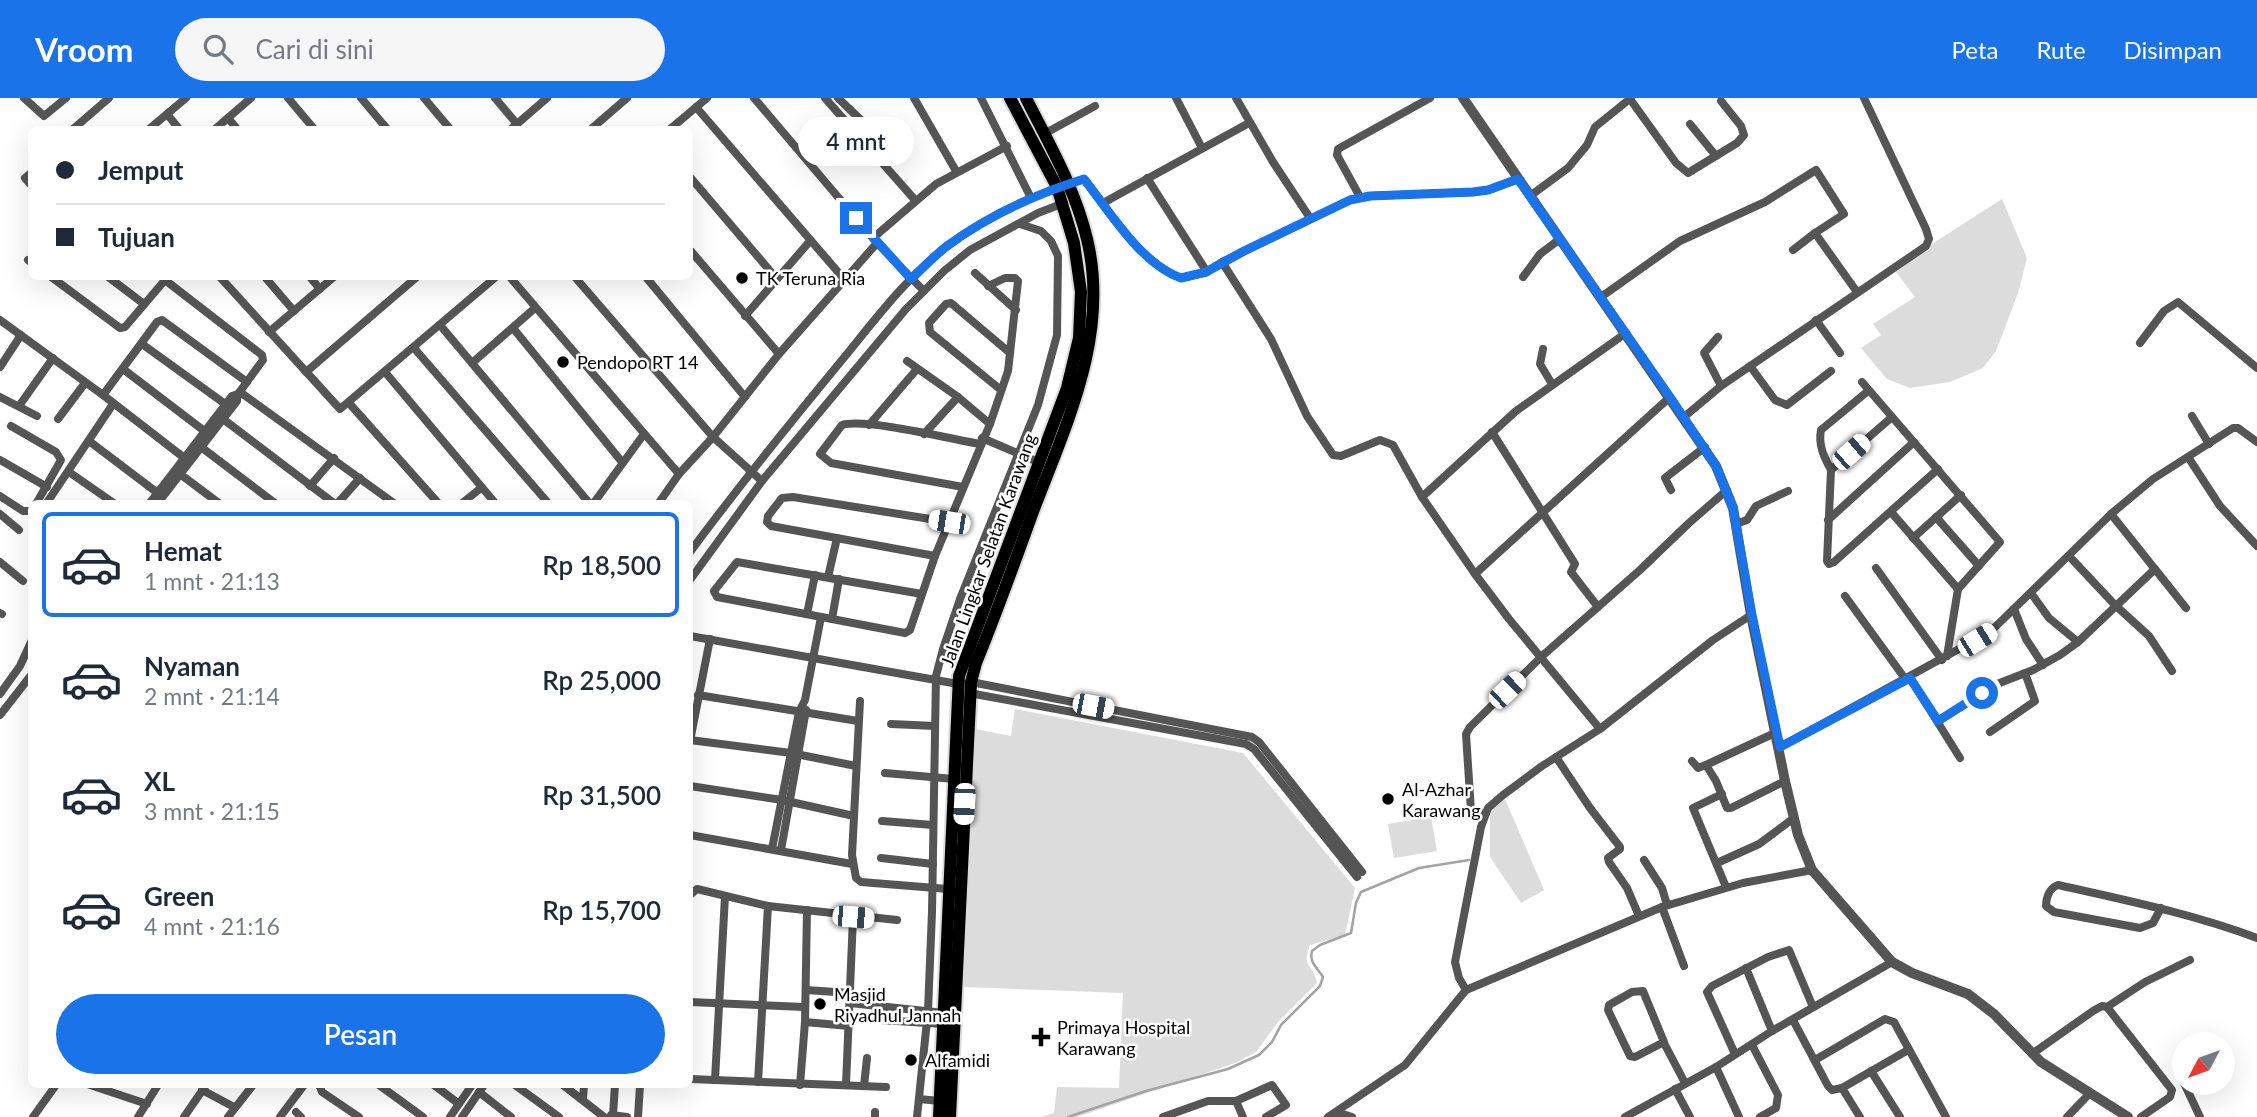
<!DOCTYPE html>
<html lang="id">
<head>
<meta charset="utf-8">
<style>
  body { margin:0; font-family:Lato,sans-serif; background:#f6f6f7; color:#1f2937; height:100vh; display:flex; flex-direction:column; font-size:26px; white-space:nowrap }
  * { box-sizing:border-box; margin:0 }
  p { font-size:23px; color:#747a83 }
  .icon { flex:none; width:38px; height:38px; fill:none; stroke:currentColor; stroke-width:2; stroke-linecap:round; stroke-linejoin:round }
  .map { position:relative; flex:1; overflow:hidden }
  .panel { position:absolute; left:28px; top:402px; width:665px; height:588px; display:flex; flex-direction:column; background:#fff; border-radius:10px; box-shadow:0 7px 28px #0002 }
  .panel>* { flex:none }
  .banner { position:absolute; left:28px; top:28px; width:665px; height:154px; border-radius:10px; box-shadow:0 7px 28px #0002; display:grid; align-content:center; height:154px; padding:0 28px; background:#fff }
  .needle { width:46px; rotate:229deg }
  .tools { position:absolute; left:2172px; top:934px; display:grid; gap:14px }
  .tools a { display:grid; place-items:center; width:63px; height:63px; border-radius:50%; background:#fff; box-shadow:0 7px 28px #0002; font-size:35px }
  .end { position:absolute; width:32px; height:32px; margin:-16px; border:9px solid #1a73e8; background:#fff; box-shadow:0 0 0 4px #fff }
  .from { border-radius:50% }
  .bubble { position:absolute; height:49px; border-radius:24px; background:#fff; box-shadow:0 7px 28px #0002; font-size:23px; font-weight:600; line-height:49px; text-align:center }
  .car { position:absolute; width:21px; height:42px; margin:-21px -10px; border-radius:9px; box-shadow:0 0 5px 2px #0007; background:linear-gradient(#fff 24%,#345 0 40%,#fff 0 76%,#345 0 86%,#fff 0) }
  .banner b { display:flex; align-items:center; gap:24px; height:66px; font-size:26px }
  .banner b+b { border-top:2px solid #e0e1e3 }
  .banner i { width:18px; height:18px; background:#1f2937 }
  ul { padding:12px 0 0; list-style:none }
  li { display:flex; align-items:center; gap:21px; height:105px; margin:0 14px 10px; padding:0 14px; border:4px solid transparent; border-radius:10px }
  li div { flex:1 }
  li b { display:block; font-size:26px }
  li em { font-style:normal; font-weight:600 }
  li.on { border-color:#1a73e8 }
  li>.icon { width:63px; height:63px; stroke-width:1.5 }
  .cta { display:flex; gap:14px; margin-top:auto; padding:14px 28px }
  .cta a { flex:1; height:80px; border-radius:42px; background:#1a73e8; color:#fff; font-size:28px; font-weight:600; line-height:80px; text-align:center }
  header { display:flex; align-items:center; gap:42px; box-sizing:border-box; height:98px; padding:0 35px; background:#1a73e8; color:#fff }
  header strong { font-size:33px }
  nav { display:flex; gap:38px; margin-inline-start:auto; font-size:24px }
  .search { width:490px; height:63px; background:#f6f6f7; display:flex; align-items:center; gap:18px; box-sizing:border-box; padding:0 24px; border-radius:38px; color:#747a83; font-size:26px }
  .map>svg:first-child { display:block }
  .green { fill:#dcdcdc }
  .lines { fill:none; stroke-linecap:round; stroke-linejoin:round }
  .stream { stroke:#a3a3a3; stroke-width:2.5 }
  .primary-casing { stroke:#dbdbdb; stroke-width:16 }
  .minor { stroke:#555; stroke-width:8 }
  .tertiary { stroke:#555; stroke-width:10 }
  .primary { stroke:#000; stroke-width:12 }
  .route { stroke:#1a73e8; stroke-width:9 }
  .poi-dot { fill:#000; stroke:#fff; stroke-width:2.5 }
  .labels { text-anchor:middle; dominant-baseline:central; stroke-width:5; stroke-linejoin:round; paint-order:stroke }
  .poi-label { font-size:18px; fill:#000; stroke:#fff; text-anchor:start }
  .street-label { font-size:18px; fill:#000; stroke:#fff }
</style>
</head>
<body>
<header>
<strong>Vroom</strong>
<div class="search"><svg class="icon" aria-label="search" viewBox="0 0 24 24"><circle cx="10" cy="10" r="6"/><path d="M15 15l6 6"/></svg>Cari di sini</div>
<nav><a>Peta</a><a>Rute</a><a>Disimpan</a></nav>
</header>
<div class="map">
<svg width="2257" height="1019" viewBox="0 0 2257 1019">
  <rect width="100%" height="100%" fill="#fff"/>
  <g class="green">
    <path d="M2002,101L2027,160L2018,195L1996,253L1983,270L1950,284L1910,290L1887,281L1861,250L1881,237L1873,226L1915,199L1896,174L1932,146Z"/>
    <path d="M1015,611L1243,655L1355,790L1345,837L1310,847C1301,869 1313,866 1317,885L1278,924L1256,954L1235,965L1077,1019H1041L1054,1015L1057,989L1119,990L1123,895L963,889L975,631L1011,638Z"/>
    <path d="M1505,701L1544,792L1521,805L1490,759V713Z"/>
    <path d="M1431,719L1437,753L1394,760L1388,726Z"/>
  </g>
  <g class="lines">
    <path class="stream" d="M1068,1019L1146,993L1228,971L1259,957L1272,944L1281,927L1320,888L1323,879C1317,869 1309,865 1312,853L1320,847L1351,835L1356,805L1361,794L1419,770L1469,762"/>
    <defs>
      <g id="primary">
        <path d="M939,1019L959,578L1067,290L1079,240L1081,194L1074,145L1057,89L1010,0"/>
        <path d="M950,1019L971,584L976,565C997,514 1015,463 1034,411C1067,324 1110,236 1087,141C1075,90 1049,46 1026,0"/>
      </g>
    </defs>
    <use href="#primary" class="primary-casing"/>
    <g class="minor">
      <path d="M24,0L44,18L66,0"/>
      <path d="M288,0L315,32"/>
      <path d="M361,0L388,32"/>
      <path d="M424,0L451,32"/>
      <path d="M495,0L517,26"/>
      <path d="M754,0L877,145L924,193"/>
      <path d="M825,0L915,102"/>
      <path d="M838,0L862,23L876,54"/>
      <path d="M914,0L956,73"/>
      <path d="M981,0L1031,100"/>
      <path d="M1176,0L1202,50"/>
      <path d="M1236,0L1273,64L1310,120"/>
      <path d="M1630,1L1676,65L1688,75L1737,45L1744,37L1741,28L1721,3"/>
      <path d="M696,9L844,181"/>
      <path d="M167,16L180,32"/>
      <path d="M228,20L238,32"/>
      <path d="M1690,26L1716,58"/>
      <path d="M72,32L109,0"/>
      <path d="M148,32L186,0"/>
      <path d="M214,32L251,0"/>
      <path d="M510,32L547,0"/>
      <path d="M590,32L627,0"/>
      <path d="M669,32L707,0"/>
      <path d="M1044,36L1095,8"/>
      <path d="M32,74L25,80L32,88"/>
      <path d="M690,79L777,181"/>
      <path d="M1147,80L1207,174"/>
      <path d="M1530,98L1568,70L1587,47L1595,29L1631,0"/>
      <path d="M1360,99L1337,57L1338,51L1430,0"/>
      <path d="M1103,105L1249,25"/>
      <path d="M873,140L936,86L1007,48"/>
      <path d="M690,152L779,256"/>
      <path d="M1793,152L1815,135"/>
      <path d="M28,162L32,165"/>
      <path d="M1222,164L1271,241L1307,318L1333,357L1341,358L1380,342L1393,347L1422,399L1475,476L1509,521L1600,631"/>
      <path d="M975,175L1016,212"/>
      <path d="M50,178L120,230L125,229L165,182L262,257L263,262L238,296"/>
      <path d="M107,178L144,206"/>
      <path d="M219,178L340,311L497,178"/>
      <path d="M264,178L294,213"/>
      <path d="M309,178L320,191"/>
      <path d="M509,178L679,376"/>
      <path d="M574,178L713,339L762,383"/>
      <path d="M645,178L745,299"/>
      <path d="M1523,179L1540,156L1560,141"/>
      <path d="M1601,199L1680,143L1765,104L1816,72L1844,116L1815,135L1857,194"/>
      <path d="M745,218L810,143"/>
      <path d="M0,222L103,297L187,362"/>
      <path d="M1816,222L1840,255"/>
      <path d="M440,227L590,406"/>
      <path d="M513,230L622,364"/>
      <path d="M269,234L335,178"/>
      <path d="M1718,239L1704,255L1721,288"/>
      <path d="M2140,245L2164,213L2178,204L2257,270"/>
      <path d="M142,246L228,308"/>
      <path d="M414,250L549,406"/>
      <path d="M1543,251L1540,266L1552,286"/>
      <path d="M907,263L958,299L990,326"/>
      <path d="M472,265L535,210"/>
      <path d="M1750,268L1775,302L1787,307L1831,273"/>
      <path d="M0,269L21,237"/>
      <path d="M123,271L207,335"/>
      <path d="M306,274L418,178"/>
      <path d="M385,274L496,406"/>
      <path d="M1862,284L2000,444L1958,491L1947,558"/>
      <path d="M1001,292L930,234L929,225L946,206L951,205L1010,255"/>
      <path d="M240,294L395,406"/>
      <path d="M103,297L157,224L162,222L247,284"/>
      <path d="M0,299L37,318"/>
      <path d="M349,305L439,406"/>
      <path d="M19,308L53,260"/>
      <path d="M2192,318L2209,346"/>
      <path d="M1684,319L1721,288L1926,148L1929,141L1926,131L1864,0"/>
      <path d="M1892,319L1831,372L1827,463L1829,466L1834,464L1938,371"/>
      <path d="M58,321L85,285"/>
      <path d="M223,321L335,406"/>
      <path d="M869,327L917,271"/>
      <path d="M11,328L56,354L61,362L36,406"/>
      <path d="M1492,334L1575,466L1571,474L1598,509"/>
      <path d="M924,336L958,299"/>
      <path d="M982,340L1038,364"/>
      <path d="M89,343L159,396"/>
      <path d="M201,349L276,406"/>
      <path d="M2188,359L2220,408L2257,448"/>
      <path d="M0,362L47,389"/>
      <path d="M1831,372C1824,359 1818,347 1821,332L1868,293"/>
      <path d="M69,374L115,406"/>
      <path d="M180,376L220,406"/>
      <path d="M310,388L334,360"/>
      <path d="M963,389L831,365L820,356L842,327C866,320 951,341 980,346"/>
      <path d="M1671,392L1665,380L1705,349"/>
      <path d="M0,398L23,413H32"/>
      <path d="M1422,399L1516,313L1626,235"/>
      <path d="M46,406L113,306"/>
      <path d="M149,406L232,298L238,296L237,303L157,406"/>
      <path d="M337,406L360,380"/>
      <path d="M461,406L481,390"/>
      <path d="M593,406L644,336"/>
      <path d="M658,406L679,376L713,339L779,256L877,145"/>
      <path d="M1891,414L1958,491"/>
      <path d="M0,416L19,432"/>
      <path d="M2111,416L2186,510"/>
      <path d="M1936,419L1979,468"/>
      <path d="M1828,422L1914,344"/>
      <path d="M32,426V431"/>
      <path d="M1736,426L1747,422L1756,408L1788,393"/>
      <path d="M1913,440L1961,397"/>
      <path d="M690,454C739,388 790,325 842,262C874,223 906,180 946,149C986,118 1036,96 1084,81C1109,113 1141,166 1181,180L1207,174L1222,164L1350,102L1370,98L1473,94L1488,92L1518,81"/>
      <path d="M935,458L771,428L767,424L768,418L782,400L793,399L949,424"/>
      <path d="M2069,458L2115,507L2149,538L2172,573"/>
      <path d="M0,464L23,483"/>
      <path d="M1876,470L1942,562"/>
      <path d="M1475,476L1670,299"/>
      <path d="M828,479L837,440"/>
      <path d="M690,482L762,383L906,211L944,173L970,152L1038,115L1064,105"/>
      <path d="M2031,495L2049,520L2078,544"/>
      <path d="M922,496L737,464L714,493L717,499L905,535L910,532L935,458L990,326L1008,273L1018,183L1015,180H1005L988,188"/>
      <path d="M1845,498L1906,582"/>
      <path d="M2014,511L2026,541L2043,567"/>
      <path d="M0,515L2,516"/>
      <path d="M807,516L815,477"/>
      <path d="M832,521L839,481"/>
      <path d="M690,538L958,586"/>
      <path d="M1910,580L1960,660"/>
      <path d="M971,584L1252,639L1259,644L1362,774"/>
      <path d="M969,595L1246,646L1254,651L1357,779"/>
      <path d="M0,596L20,568L32,542"/>
      <path d="M698,597L858,623"/>
      <path d="M860,603L852,757L856,780L861,784L948,791"/>
      <path d="M0,617L32,576"/>
      <path d="M1938,623L1997,586L2033,572L2060,557L2078,544L2155,471"/>
      <path d="M891,626L935,628"/>
      <path d="M1990,634L2035,603L2025,575"/>
      <path d="M690,642L791,655L856,668"/>
      <path d="M690,643L710,541"/>
      <path d="M1780,649L1990,534L2111,416L2153,381L2233,330H2238L2257,344"/>
      <path d="M1556,659L1590,710L1620,749V751L1608,760L1609,764L1627,790L1639,818"/>
      <path d="M1692,663L1698,670L1706,667L1716,683L1727,710H1731L1785,683"/>
      <path d="M1706,667L1777,634"/>
      <path d="M885,675L954,681"/>
      <path d="M690,688L782,702L854,718"/>
      <path d="M1722,696L1693,710L1726,789"/>
      <path d="M1485,715L1474,716L1471,713L1466,636L1470,629L1541,559L1640,472L1689,425L1727,392"/>
      <path d="M882,723L933,727"/>
      <path d="M690,737L852,766"/>
      <path d="M772,751L799,614L805,602L821,519"/>
      <path d="M781,752L806,612"/>
      <path d="M881,760L933,766"/>
      <path d="M1644,762L1662,790L1667,807"/>
      <path d="M1717,765L1759,746L1794,720"/>
      <path d="M690,797L697,791L768,808L897,822"/>
      <path d="M1662,809L1684,868"/>
      <path d="M2161,810L2153,825L2140,830L2054,814L2046,808C2046,800 2049,790 2058,787C2125,802 2193,816 2257,840"/>
      <path d="M1746,870L1772,933"/>
      <path d="M806,892L850,895"/>
      <path d="M1466,892L1459,880L1455,864L1481,729L1488,710L1503,697L1542,668L1600,631L1713,542L1751,517"/>
      <path d="M690,904L805,909"/>
      <path d="M850,905L944,915"/>
      <path d="M2107,909L2172,992L2170,999L2141,1019"/>
      <path d="M849,920L943,926"/>
      <path d="M1793,922L1828,988L1832,992L1842,990L1908,952"/>
      <path d="M805,924L849,928"/>
      <path d="M1664,944L1635,959L1630,958L1608,912L1609,907L1632,894L1643,893L1664,944V945L1685,985"/>
      <path d="M1752,947L1778,997L1776,1010L1760,1019"/>
      <path d="M1735,956L1707,894L1712,888L1768,859L1789,852L1813,909"/>
      <path d="M2032,956L2093,913L2102,908L2107,909L2145,884L2190,862"/>
      <path d="M1815,962L1885,921L1894,924L1946,1019"/>
      <path d="M1716,969L1739,1019"/>
      <path d="M1871,973L1900,1019"/>
      <path d="M690,981L886,989"/>
      <path d="M715,982L725,798"/>
      <path d="M758,984L768,808"/>
      <path d="M2184,985L2200,1019"/>
      <path d="M90,987L147,1006"/>
      <path d="M319,987L322,994L359,1019"/>
      <path d="M379,987L423,1019"/>
      <path d="M434,987L459,1006"/>
      <path d="M515,987L559,1019"/>
      <path d="M563,987L604,1019"/>
      <path d="M800,987L805,924L807,812"/>
      <path d="M846,987L853,819"/>
      <path d="M864,988L867,960"/>
      <path d="M1842,990L1860,1019"/>
      <path d="M1675,991L1690,1019"/>
      <path d="M202,992L234,1009"/>
      <path d="M479,994L511,1019"/>
      <path d="M583,1001L584,987"/>
      <path d="M919,1001L940,1003"/>
      <path d="M1236,1003L1243,1019"/>
      <path d="M296,1014L301,1019"/>
      <path d="M611,1017L627,1019"/>
      <path d="M613,1017L615,987"/>
      <path d="M33,1019L56,987"/>
      <path d="M138,1019L158,987"/>
      <path d="M184,1019L206,987"/>
      <path d="M228,1019L253,987"/>
      <path d="M280,1019L304,987"/>
      <path d="M450,1019L472,987"/>
      <path d="M462,1019L484,987"/>
      <path d="M638,1019L640,987"/>
      <path d="M875,1019V1014"/>
      <path d="M917,1019L928,913L932,814L936,578L943,551L960,501L1038,307L1057,237L1058,158L1051,143L1041,133L1020,126"/>
      <path d="M1163,1019L1208,1003H1236L1272,987L1286,1007L1266,1019"/>
      <path d="M1328,1019L1405,967L1466,892L1662,809L1743,785L1812,772"/>
      <path d="M1337,1019L1343,1016L1352,1019"/>
      <path d="M1625,1019L1716,969L1772,933L1892,864"/>
      <path d="M2067,1019L2090,995"/>
    </g>
    <path class="tertiary" d="M1463,0L1716,368L1733,410L1751,517L1785,683L1798,737L1812,772L1892,864L1912,875L1968,896L1994,916L2041,964L2128,1019"/>
    <use href="#primary" class="primary"/>
  </g>
  <g class="lines">
    <path class="route" d="M856,120L911,181C923,170 934,158 947,148C988,118 1036,96 1084,81C1109,113 1141,166 1181,180L1206,174L1244,153L1350,102L1370,98L1473,94L1488,92L1518,81L1670,299L1716,368L1733,410L1752,517L1780,649L1910,580L1938,623L1982,595"/>
  </g>
  <g class="poi-dot">
    <circle cx="742" cy="180" r="7"/>
    <circle cx="563" cy="264" r="7"/>
    <circle cx="1388" cy="701" r="7"/>
    <circle cx="820" cy="906" r="7"/>
    <path d="M1037.5 928.5h7v7h7v7h-7v7h-7v-7h-7v-7h7z"/>
    <circle cx="911" cy="962" r="7"/>
  </g>
  <g class="labels">
    <g class="poi-label">
      <text x="756" y="180">TK Teruna Ria</text>
      <text x="577" y="264">Pendopo RT 14</text>
      <text x="1402" y="691">Al-Azhar<tspan x="1402" dy="21">Karawang</tspan></text>
      <text x="834" y="896">Masjid<tspan x="834" dy="21">Riyadhul Jannah</tspan></text>
      <text x="1057" y="929">Primaya Hospital<tspan x="1057" dy="21">Karawang</tspan></text>
      <text x="925" y="962">Alfamidi</text>
    </g>
    <g class="street-label">
      <text transform="translate(988 452) rotate(-70)">Jalan Lingkar Selatan Karawang</text>
    </g>
  </g>
</svg>
<div class="tools">
<a><svg class="needle" viewBox="-14 -14 28 28"><path d="M0-13l5 13h-10z" fill="#e53935"/><path d="M0 13l5-13h-10z" fill="#747a83"/></svg></a>
</div>
<i class="end from" style="left:1982px;top:595px"></i>
<i class="end" style="left:856px;top:120px"></i>
<div class="bubble" style="left:798px;top:19px;width:116px">4 mnt</div>
<i class="car" style="left:1851px;top:354px;rotate:49deg"></i>
<i class="car" style="left:949px;top:424px;rotate:279deg"></i>
<i class="car" style="left:1977px;top:542px;rotate:58deg"></i>
<i class="car" style="left:1507px;top:592px;rotate:46deg"></i>
<i class="car" style="left:1093px;top:608px;rotate:101deg"></i>
<i class="car" style="left:964px;top:706px;rotate:183deg"></i>
<i class="car" style="left:853px;top:819px;rotate:95deg"></i>
<div class="banner">
<b><i class="from"></i>Jemput</b>
<b><i></i>Tujuan</b>
</div>
<section class="panel">
<ul>
<li class="on"><svg class="icon" aria-label="car" viewBox="0 0 24 24"><path d="M5 17H2v-5l4-1 3-4h7l3 4 3 1v5h-3M9 17h6M6 11h13"/><circle cx="7" cy="17" r="2"/><circle cx="17" cy="17" r="2"/></svg><div><b>Hemat</b><p>1 mnt · 21:13</p></div><em>Rp 18,500</em></li>
<li><svg class="icon" aria-label="car" viewBox="0 0 24 24"><path d="M5 17H2v-5l4-1 3-4h7l3 4 3 1v5h-3M9 17h6M6 11h13"/><circle cx="7" cy="17" r="2"/><circle cx="17" cy="17" r="2"/></svg><div><b>Nyaman</b><p>2 mnt · 21:14</p></div><em>Rp 25,000</em></li>
<li><svg class="icon" aria-label="car" viewBox="0 0 24 24"><path d="M5 17H2v-5l4-1 3-4h7l3 4 3 1v5h-3M9 17h6M6 11h13"/><circle cx="7" cy="17" r="2"/><circle cx="17" cy="17" r="2"/></svg><div><b>XL</b><p>3 mnt · 21:15</p></div><em>Rp 31,500</em></li>
<li><svg class="icon" aria-label="car" viewBox="0 0 24 24"><path d="M5 17H2v-5l4-1 3-4h7l3 4 3 1v5h-3M9 17h6M6 11h13"/><circle cx="7" cy="17" r="2"/><circle cx="17" cy="17" r="2"/></svg><div><b>Green</b><p>4 mnt · 21:16</p></div><em>Rp 15,700</em></li>
</ul>
<div class="cta"><a>Pesan</a></div>
</section>
</div>
</body>
</html>
